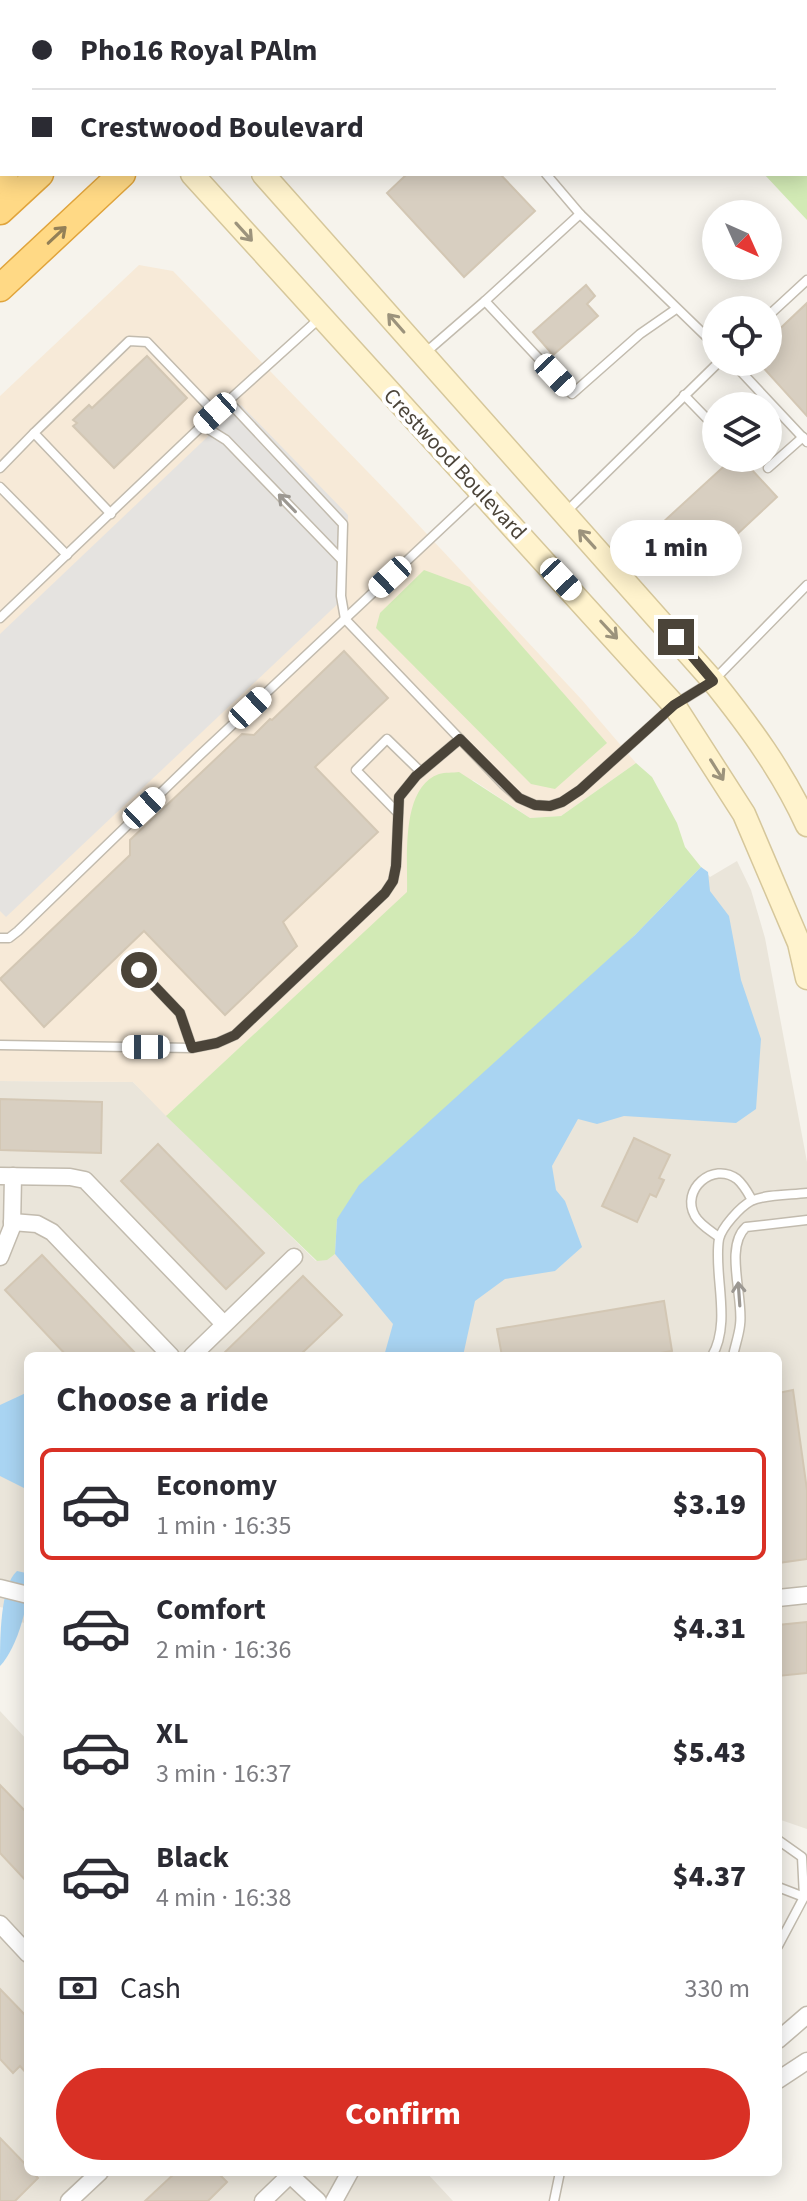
<!DOCTYPE html>
<html lang="en">
<head>
<meta charset="utf-8">
<style>
  body { margin:0; font-family:"Source Sans 3",sans-serif; background:#f7f7f7; color:#2b2b33; height:100vh; display:flex; flex-direction:column; font-size:30px; white-space:nowrap }
  * { box-sizing:border-box; margin:0 }
  p { font-size:26px; color:#7c7c81 }
  .icon { flex:none; width:44px; height:44px; fill:none; stroke:currentColor; stroke-width:2; stroke-linecap:round; stroke-linejoin:round }
  .map { position:relative; flex:1; overflow:hidden }
  .details { position:absolute; left:24px; top:1352px; width:758px; height:824px; display:flex; flex-direction:column; background:#fff; border-radius:12px; box-shadow:0 4px 20px #0003 }
  .details>* { flex:none }
  .top-card { position:absolute; left:0px; top:0px; width:808px; height:176px; box-shadow:0 4px 20px #0003; display:grid; align-content:center; height:176px; padding:0 32px; background:#fff }
  .needle { width:52px; rotate:135deg }
  .fabs { position:absolute; left:702px; top:200px; display:grid; gap:16px }
  .fabs a { display:grid; place-items:center; width:80px; height:80px; border-radius:50%; background:#fff; box-shadow:0 4px 20px #0003; font-size:40px }
  .end { position:absolute; width:36px; height:36px; margin:-18px; border:10px solid #4b4439; background:#fff; box-shadow:0 0 0 4px #fff }
  .from { border-radius:50% }
  .bubble { position:absolute; height:56px; border-radius:28px; background:#fff; box-shadow:0 4px 20px #0003; font-size:26px; font-weight:800; line-height:56px; text-align:center }
  .car { position:absolute; width:24px; height:48px; margin:-24px -12px; border-radius:10px; box-shadow:0 0 6px 2px #0007; background:linear-gradient(#fff 24%,#345 0 40%,#fff 0 76%,#345 0 86%,#fff 0) }
  .top-card b { display:flex; align-items:center; gap:28px; height:76px; font-size:30px }
  .top-card b+b { border-top:2px solid #e1e1e2 }
  .top-card i { width:20px; height:20px; background:#2b2b33 }
  ul { padding:0; list-style:none }
  li { display:flex; align-items:center; gap:24px; height:112px; margin:0 16px 12px; padding:0 16px; border:4px solid transparent; border-radius:12px }
  li div { flex:1 }
  li b { display:block; font-size:30px }
  li em { font-style:normal; font-weight:800 }
  li.active { border-color:#d93025 }
  li>.icon { width:72px; height:72px; stroke-width:1.5 }
  h2 { padding:0 32px; font-size:36px; line-height:96px }
  .pay { display:flex; align-items:center; gap:20px; height:88px; padding:0 32px; font-size:30px }
  .pay p { margin-inline-start:auto }
  .primary-button { display:flex; gap:16px; margin-top:auto; padding:16px 32px }
  .primary-button a { flex:1; height:92px; border-radius:48px; background:#d93025; color:#fff; font-size:32px; font-weight:800; line-height:92px; text-align:center }
  .map>svg:first-child { display:block }
  .residential { fill:#eae5da }
  .commercial { fill:#f7ead8 }
  .green { fill:#d2eab5 }
  .parking { fill:#e5e3e0 }
  .water { fill:#a9d4f2 }
  .building { fill:#d8cfc1; stroke:#d3c7b4; stroke-width:2 }
  .lines { fill:none; stroke-linecap:round; stroke-linejoin:round }
  .service-casing { stroke:#c2bbae; stroke-width:11 }
  .minor-casing { stroke:#c2bbae; stroke-width:19 }
  .secondary-casing { stroke:#d6c79b; stroke-width:25 }
  .trunk-casing { stroke:#e0a43c; stroke-width:29 }
  .service { stroke:#fff; stroke-width:8 }
  .minor { stroke:#fff; stroke-width:16 }
  .secondary { stroke:#fff3cd; stroke-width:22 }
  .trunk { stroke:#ffd985; stroke-width:26 }
  .oneway { stroke:#9c937c }
  .oneway2 { stroke:#938057 }
  .oneway3 { stroke:#9c9892 }
  .route { stroke:#4b4439; stroke-width:10 }
  .labels { text-anchor:middle; dominant-baseline:central; stroke-width:8; stroke-linejoin:round; paint-order:stroke }
  .street-label { font-size:22px; fill:#4b4439; stroke:#fff }
</style>
</head>
<body>
<div class="map">
<svg width="807" height="2201" viewBox="0 0 807 2201">
  <rect width="100%" height="100%" fill="#f6f3ec"/>
  <g class="residential">
    <path d="M737,861L751,890L765,938L807,1162V1829L778,1819V1356H28V1624L21,1622L24,1613L0,1607V1081L133,1082L316,1261L335,1254L337,1219L635,935L701,867L710,877Z"/>
    <path d="M0,1711L28,1741V2172H426L453,2201H0Z"/>
  </g>
  <path class="commercial" d="M139,265L173,271L398,503L582,700L636,763L561,816L530,818L473,780L409,836L408,892L166,1116L133,1082L0,1081V396Z"/>
  <g class="green">
    <path d="M806,8L807,9V220L764,174H806Z"/>
    <path d="M424,570L470,587L607,743L555,789L531,784L376,628L380,613Z"/>
    <path d="M636,763L652,777L677,823L685,847L701,867L635,935L337,1219L335,1254L327,1260L317,1261L166,1116L407,892C408,859 400,788 439,774C445,772 453,773 459,772L530,818L561,816Z"/>
  </g>
  <path class="parking" d="M241,405L348,515L345,597L6,917L0,911V634Z"/>
  <g class="water">
    <path d="M701,867L708,872L710,891L729,916L741,980L761,1039L756,1109L736,1123L624,1116L597,1124L578,1119L552,1166L556,1190L565,1201L582,1247L555,1271L505,1279L475,1301L463,1356H384L393,1324L335,1254L337,1219L359,1185L635,935Z"/>
    <path d="M28,1392V1490L0,1476V1405Z"/>
    <path d="M17,1571L26,1573C33,1596 17,1649 0,1666C0,1639 0,1586 17,1571Z"/>
  </g>
  <g class="building">
    <path d="M407,174H500L535,211L464,277L387,193Z"/>
    <path d="M586,285L595,296L587,304L598,316L553,355L533,332Z"/>
    <path d="M807,303V416L759,363L768,362V340Z"/>
    <path d="M147,356L187,398L114,468L73,426L77,423L73,420L89,405L92,408Z"/>
    <path d="M733,458H741L777,497L702,567L661,524Z"/>
    <path d="M344,651L388,698L315,767L378,832L283,922L297,946L225,1015L144,931L44,1027L0,979L130,855V840L242,734L254,735L270,719L272,720Z"/>
    <path d="M0,1099L102,1102L101,1153L0,1150Z"/>
    <path d="M634,1138L670,1155L659,1178L664,1180L656,1197L650,1194L637,1222L602,1206Z"/>
    <path d="M158,1144L264,1253L226,1289L121,1181Z"/>
    <path d="M42,1255L138,1356H67L5,1290Z"/>
    <path d="M303,1276L342,1315L299,1356H221Z"/>
    <path d="M664,1301L672,1351L643,1356H502L497,1329Z"/>
    <path d="M793,1390L807,1490V1559L778,1563V1393Z"/>
    <path d="M807,1622V1673L778,1676V1625Z"/>
    <path d="M0,1785L28,1814V1883L0,1853Z"/>
    <path d="M0,1989L28,2018V2075L20,2066L13,2073L0,2059Z"/>
    <path d="M0,2138L28,2167V2172H32L38,2178L15,2201H0Z"/>
    <path d="M176,2172H217L227,2182L208,2201H145Z"/>
  </g>
  <g class="lines">
    <defs>
      <g id="service">
        <path d="M384,0L385,2"/>
        <path d="M472,0V2"/>
        <path d="M641,0L643,2"/>
        <path d="M538,2L540,0"/>
        <path d="M750,2L753,0"/>
        <path d="M546,174L580,214L716,346"/>
        <path d="M580,214L485,301L572,394L640,334L676,309"/>
        <path d="M768,316L807,280"/>
        <path d="M425,353L485,301"/>
        <path d="M732,362L807,442"/>
        <path d="M684,395L716,428"/>
        <path d="M228,401L343,524L341,596L345,619L503,784L519,798L535,805L550,806L562,802L580,790L674,705L713,681L807,585"/>
        <path d="M202,425L226,440L341,559"/>
        <path d="M0,468L34,433"/>
        <path d="M768,468L803,437"/>
        <path d="M0,487L67,555"/>
        <path d="M565,513L719,362"/>
        <path d="M111,514L34,433L129,341L147,342L215,413"/>
        <path d="M0,618L228,401L320,318"/>
        <path d="M398,813L356,770L387,739L421,772"/>
        <path d="M0,938H9L18,931L200,755L478,494"/>
        <path d="M139,970L180,1013L192,1048"/>
        <path d="M0,1045L192,1048L217,1043L235,1035L385,893L393,881L396,866L399,797L416,776L460,739"/>
        <path d="M719,1237C711,1231 700,1225 695,1216C680,1190 713,1161 737,1179C744,1185 748,1193 752,1200"/>
        <path d="M712,1356C732,1322 713,1273 719,1239C722,1227 740,1207 751,1201C766,1194 790,1195 807,1193"/>
        <path d="M733,1356C735,1346 739,1335 740,1325C744,1298 724,1247 746,1227L807,1220"/>
        <path d="M778,1840L802,1857L804,1897L778,1946"/>
        <path d="M778,1887L804,1897"/>
        <path d="M554,2201L560,2172"/>
      </g>
      <g id="minor">
        <path d="M0,1176L70,1177L85,1180L224,1324"/>
        <path d="M12,1222L37,1224L52,1232L171,1356"/>
        <path d="M0,1257L12,1227L13,1176"/>
        <path d="M192,1356L294,1257"/>
        <path d="M0,1588L28,1595"/>
        <path d="M778,1598L807,1595"/>
        <path d="M0,1924L28,1954"/>
        <path d="M778,2040L807,2015"/>
        <path d="M778,2080L807,2061"/>
        <path d="M290,2175L318,2201"/>
        <path d="M69,2201L100,2172"/>
        <path d="M263,2201L293,2172"/>
        <path d="M334,2201L350,2172"/>
      </g>
      <g id="secondary">
        <path d="M28,0L30,2"/>
        <path d="M99,0L100,2"/>
        <path d="M192,174L674,705L744,814L799,943L807,978"/>
        <path d="M263,174L713,681C749,726 783,772 807,825"/>
      </g>
      <g id="trunk">
        <path d="M225,2L227,0"/>
        <path d="M309,2L311,0"/>
        <path d="M0,180L5,174"/>
        <path d="M0,211L40,174"/>
        <path d="M0,288L122,174"/>
      </g>
    </defs>
    <use href="#service" class="service-casing"/>
    <use href="#minor" class="minor-casing"/>
    <use href="#secondary" class="secondary-casing"/>
    <use href="#trunk" class="trunk-casing"/>
    <use href="#service" class="service"/>
    <use href="#minor" class="minor"/>
    <use href="#secondary" class="secondary"/>
    <use href="#trunk" class="trunk"/>
  </g>
  <defs><path id="oneway-shaft" d="M-6 0H5M1.5-3L5.5 0L1.5 3" fill="none" stroke-width="1.6" stroke-linecap="round" stroke-linejoin="round" transform="scale(2)"/></defs>
  <g class="oneway">
    <use href="#oneway-shaft" transform="translate(244 232) rotate(48)"/>
    <use href="#oneway-shaft" transform="translate(396 323) rotate(-131)"/>
    <use href="#oneway-shaft" transform="translate(587 539) rotate(-132)"/>
    <use href="#oneway-shaft" transform="translate(609 630) rotate(47)"/>
    <use href="#oneway-shaft" transform="translate(717 770) rotate(58)"/>
  </g>
  <use class="oneway2" href="#oneway-shaft" transform="translate(57 235) rotate(-43)"/>
  <g class="oneway3">
    <use href="#oneway-shaft" transform="translate(287 503) rotate(-134)"/>
    <use href="#oneway-shaft" transform="translate(739 1294) rotate(-94)"/>
  </g>
  <g class="lines">
    <path class="route" d="M139,970L180,1013L192,1048L217,1043L235,1035L385,893L393,881L396,866L399,797L416,776L460,739L519,798L535,805L550,806L562,802L580,790L674,705L713,681L676,637"/>
  </g>
  <g class="labels">
    <g class="street-label">
      <text transform="translate(455 464) rotate(47)">Crestwood Boulevard</text>
    </g>
  </g>
</svg>
<div class="fabs">
<a><svg class="needle" viewBox="-14 -14 28 28"><path d="M0-13l5 13h-10z" fill="#e53935"/><path d="M0 13l5-13h-10z" fill="#7c7c81"/></svg></a>
<a><svg class="icon" aria-label="locate" viewBox="0 0 24 24"><circle cx="12" cy="12" r="6"/><path d="M12 2v4M12 18v4M2 12h4M18 12h4"/></svg></a>
<a><svg class="icon" aria-label="layers" viewBox="0 0 24 24"><path d="M12 4l9 5-9 5-9-5zM3 14l9 5 9-5"/></svg></a>
</div>
<i class="end from" style="left:139px;top:970px"></i>
<i class="end" style="left:676px;top:637px"></i>
<div class="bubble" style="left:610px;top:520px;width:132px">1 min</div>
<i class="car" style="left:555px;top:375px;rotate:137deg"></i>
<i class="car" style="left:215px;top:413px;rotate:228deg"></i>
<i class="car" style="left:390px;top:577px;rotate:227deg"></i>
<i class="car" style="left:561px;top:579px;rotate:137deg"></i>
<i class="car" style="left:250px;top:708px;rotate:47deg"></i>
<i class="car" style="left:144px;top:808px;rotate:47deg"></i>
<i class="car" style="left:146px;top:1047px;rotate:270deg"></i>
<div class="top-card">
<b><i class="from"></i>Pho16 Royal PAlm</b>
<b><i></i>Crestwood Boulevard</b>
</div>
<section class="details">
<h2>Choose a ride</h2>
<ul>
<li class="active"><svg class="icon" aria-label="car" viewBox="0 0 24 24"><path d="M5 17H2v-5l4-1 3-4h7l3 4 3 1v5h-3M9 17h6M6 11h13"/><circle cx="7" cy="17" r="2"/><circle cx="17" cy="17" r="2"/></svg><div><b>Economy</b><p>1 min · 16:35</p></div><em>$3.19</em></li>
<li><svg class="icon" aria-label="car" viewBox="0 0 24 24"><path d="M5 17H2v-5l4-1 3-4h7l3 4 3 1v5h-3M9 17h6M6 11h13"/><circle cx="7" cy="17" r="2"/><circle cx="17" cy="17" r="2"/></svg><div><b>Comfort</b><p>2 min · 16:36</p></div><em>$4.31</em></li>
<li><svg class="icon" aria-label="car" viewBox="0 0 24 24"><path d="M5 17H2v-5l4-1 3-4h7l3 4 3 1v5h-3M9 17h6M6 11h13"/><circle cx="7" cy="17" r="2"/><circle cx="17" cy="17" r="2"/></svg><div><b>XL</b><p>3 min · 16:37</p></div><em>$5.43</em></li>
<li><svg class="icon" aria-label="car" viewBox="0 0 24 24"><path d="M5 17H2v-5l4-1 3-4h7l3 4 3 1v5h-3M9 17h6M6 11h13"/><circle cx="7" cy="17" r="2"/><circle cx="17" cy="17" r="2"/></svg><div><b>Black</b><p>4 min · 16:38</p></div><em>$4.37</em></li>
</ul>
<div class="pay"><svg class="icon" aria-label="cash" viewBox="0 0 24 24"><path d="M3 7h18v10H3z"/><circle cx="12" cy="12" r="2"/></svg>Cash<p>330 m</p></div>
<div class="primary-button"><a>Confirm</a></div>
</section>
</div>
</body>
</html>
